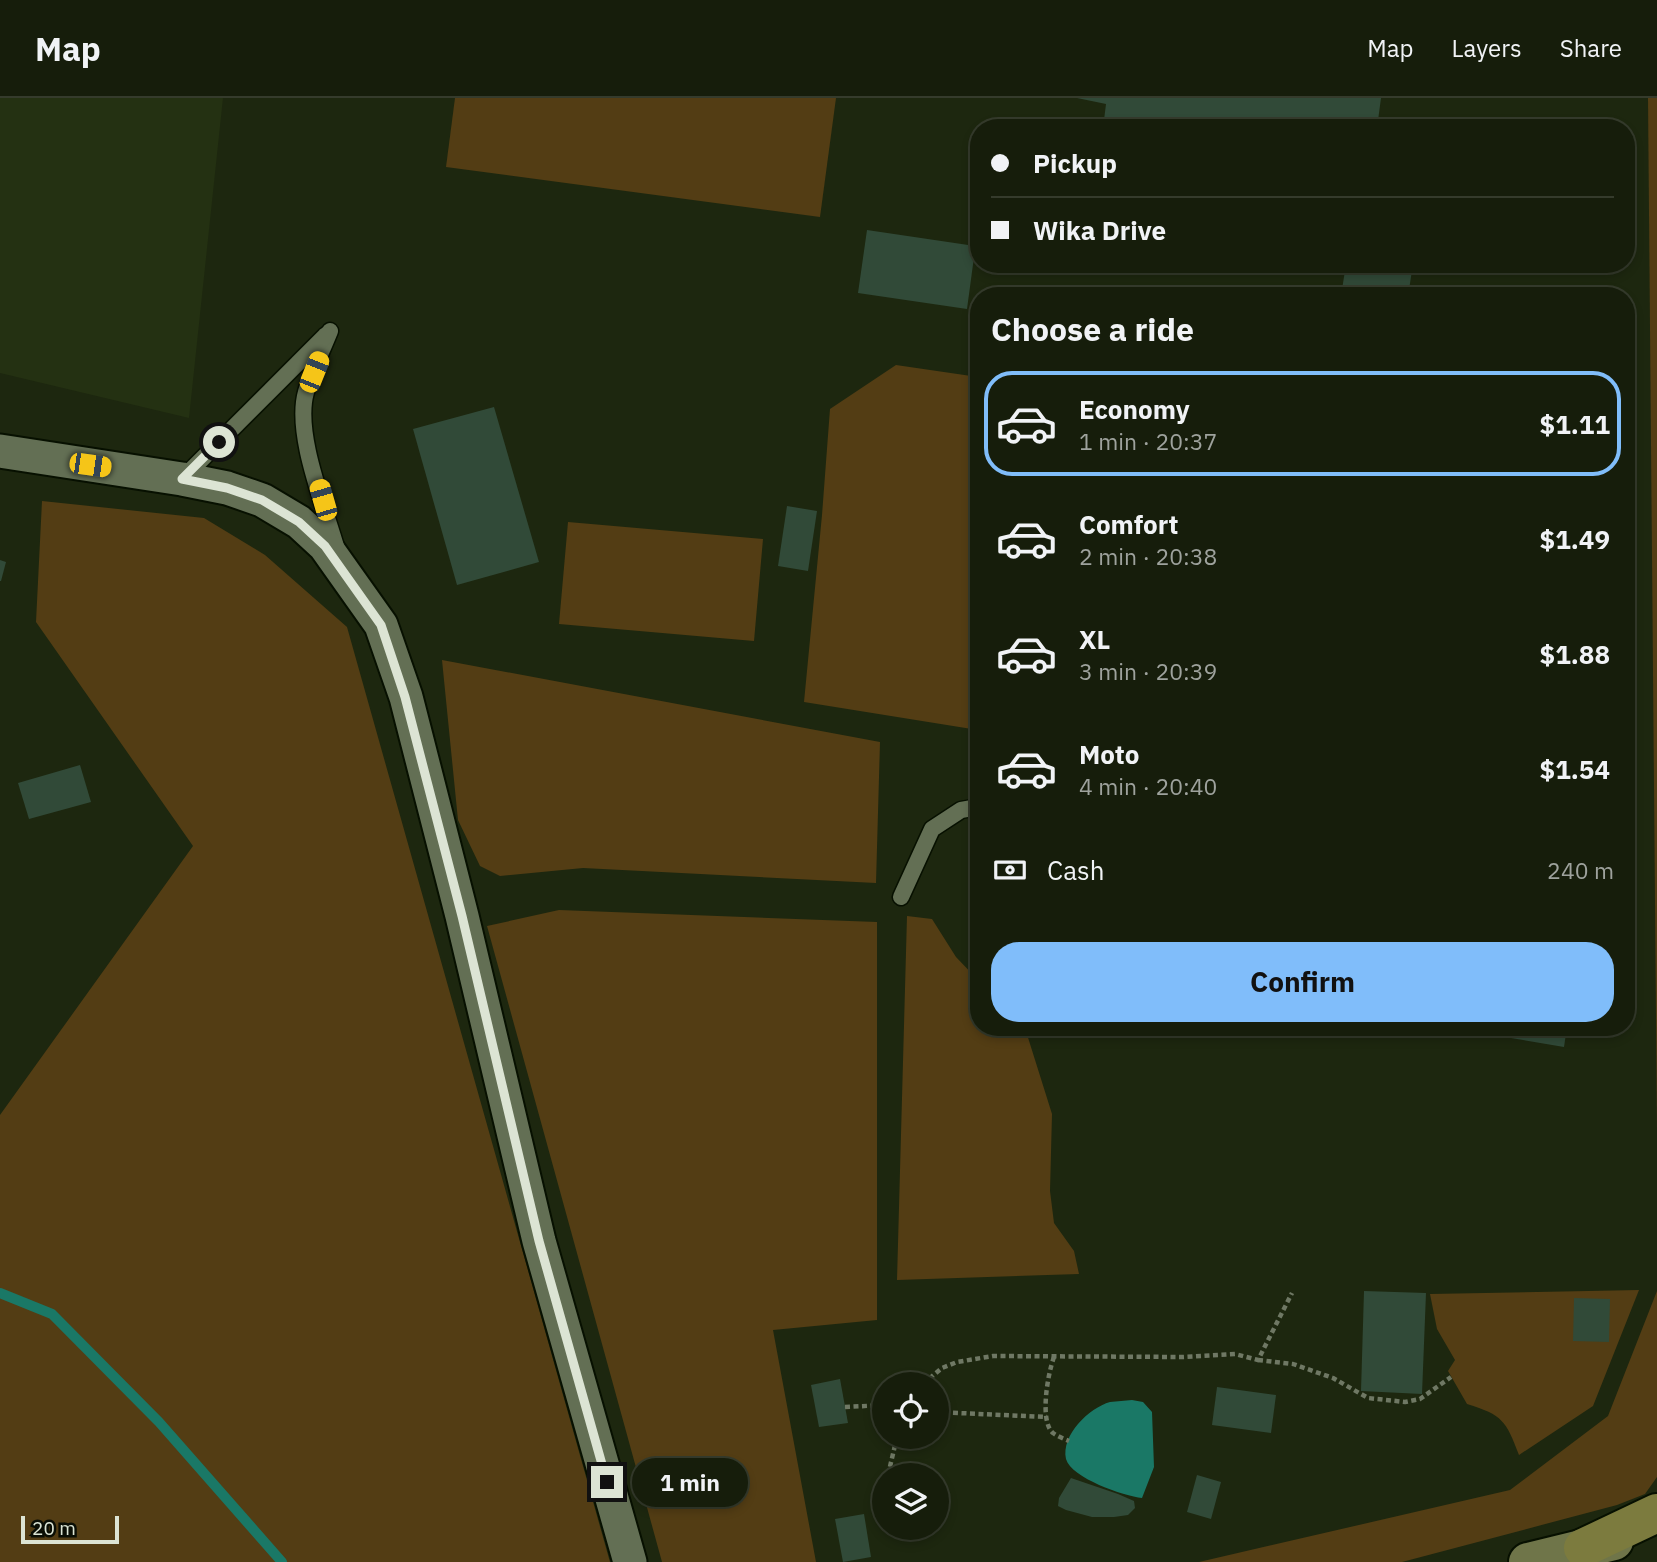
<!DOCTYPE html>
<html lang="en">
<head>
<meta charset="utf-8">
<style>
  body { margin:0; font-family:"IBM Plex Sans",sans-serif; background:#232a19; color:#f1f3f6; height:100vh; display:flex; flex-direction:column; font-size:26px; white-space:nowrap }
  * { box-sizing:border-box; margin:0 }
  p { font-size:23px; color:#9ea29d }
  .icon { flex:none; width:38px; height:38px; fill:none; stroke:currentColor; stroke-width:2; stroke-linecap:round; stroke-linejoin:round }
  .map { position:relative; flex:1; overflow:hidden }
  .sheet { position:absolute; left:970px; top:189px; width:665px; height:749px; display:flex; flex-direction:column; background:#161d0b; border-radius:28px; box-shadow:0 4px 10px #0003,0 0 0 2px #353b2c }
  .sheet>* { flex:none }
  .banner { position:absolute; left:970px; top:21px; width:665px; height:154px; border-radius:28px; box-shadow:0 4px 10px #0003,0 0 0 2px #353b2c; display:grid; align-content:center; height:154px; padding:0 21px; background:#161d0b }
  .fabs { position:absolute; left:872px; top:1274px; display:grid; gap:14px }
  .fabs a { display:grid; place-items:center; width:77px; height:77px; border-radius:50%; background:#161d0b; box-shadow:0 4px 10px #0003,0 0 0 2px #353b2c; font-size:35px }
  .scale { position:absolute; left:21px; bottom:18px; width:98px; box-sizing:border-box; padding-left:7px; border:4px solid #dce4d4; border-top:0; font-size:19px; line-height:24px; white-space:nowrap; color:#dce4d4; -webkit-text-stroke:5px #0a0e05; paint-order:stroke }
  .end { position:absolute; width:32px; height:32px; margin:-16px; border:9px solid #dce4d4; background:#111; box-shadow:0 0 0 4px #111 }
  .from { border-radius:50% }
  .bubble { position:absolute; height:49px; border-radius:24px; background:#161d0b; box-shadow:0 4px 10px #0003,0 0 0 2px #353b2c; font-size:23px; font-weight:800; line-height:49px; text-align:center }
  .car { position:absolute; width:21px; height:42px; margin:-21px -10px; border-radius:9px; box-shadow:0 0 5px 2px #0007; background:linear-gradient(#f5c518 24%,#345 0 40%,#f5c518 0 76%,#345 0 86%,#f5c518 0) }
  .banner b { display:flex; align-items:center; gap:24px; height:66px; font-size:26px }
  .banner b+b { border-top:2px solid #353b2c }
  .banner i { width:18px; height:18px; background:#f1f3f6 }
  ul { padding:0; list-style:none }
  li { display:flex; align-items:center; gap:21px; height:105px; margin:0 14px 10px; padding:0 7px; border:4px solid transparent; border-radius:28px }
  li div { flex:1 }
  li b { display:block; font-size:26px }
  li em { font-style:normal; font-weight:800 }
  li.active { border-color:#80bdfa }
  li>.icon { width:63px; height:63px; stroke-width:1.5 }
  h2 { padding:0 21px; font-size:32px; line-height:84px }
  .pay { display:flex; align-items:center; gap:18px; height:77px; padding:0 21px; font-size:26px }
  .pay p { margin-inline-start:auto }
  .cta { display:flex; gap:14px; margin-top:auto; padding:14px 21px }
  .cta a { flex:1; height:80px; border-radius:28px; background:#80bdfa; color:#111; font-size:28px; font-weight:800; line-height:80px; text-align:center }
  header { display:flex; align-items:center; gap:42px; box-sizing:border-box; height:98px; padding:0 35px; background:#161d0b; border-bottom:2px solid #353b2c }
  header strong { font-size:33px }
  nav { display:flex; gap:38px; margin-inline-start:auto; font-size:24px }
  .map>svg:first-child { display:block }
  .built { fill:#243112 }
  .green { fill:#533d14 }
  .water { fill:#1a7866 }
  .lines { fill:none; stroke-linecap:round; stroke-linejoin:round }
  .stream { stroke:#1a7866; stroke-width:10 }
  .building { fill:#314a38 }
  .service-casing { stroke:#071000; stroke-width:19 }
  .minor-casing { stroke:#071000; stroke-width:37 }
  .secondary-casing { stroke:#071000; stroke-width:42 }
  .primary-casing { stroke:#071000; stroke-width:42 }
  .path { stroke:#6f7864; stroke-width:4.5; stroke-dasharray:5 3.5; stroke-linecap:butt }
  .service { stroke:#636f54; stroke-width:16 }
  .minor { stroke:#636f54; stroke-width:33 }
  .secondary { stroke:#6f7549; stroke-width:38 }
  .primary { stroke:#7c7b3e; stroke-width:38 }
  .route { stroke:#dce4d4; stroke-width:9 }
</style>
</head>
<body>
<header>
<strong>Map</strong>
<nav><a>Map</a><a>Layers</a><a>Share</a></nav>
</header>
<div class="map">
<svg width="1657" height="1464" viewBox="0 0 1657 1464">
  <rect width="100%" height="100%" fill="#1d270f"/>
  <path class="built" d="M0,0H223L189,320L0,275Z"/>
  <g class="green">
    <path d="M455,0H836L820,119L446,69Z"/>
    <path d="M1648,0H1657V1032Z"/>
    <path d="M896,267L978,279V632L804,604L822,417L830,311Z"/>
    <path d="M42,403L204,420L265,457L347,529L610,1464H0V1017L193,748L36,524Z"/>
    <path d="M568,424L763,441L754,543L559,526Z"/>
    <path d="M442,562L880,644L876,785L583,770L500,778L480,768L458,722Z"/>
    <path d="M559,812L877,824V1222L773,1232L816,1464H662L487,828Z"/>
    <path d="M907,818L932,821L956,859L978,882V929L1025,930L1052,1016L1050,1093L1054,1125L1074,1153L1079,1176L897,1182Z"/>
    <path d="M1639,1192L1593,1308L1519,1357C1506,1323 1503,1317 1467,1306L1448,1273L1455,1262L1437,1231L1430,1196Z"/>
    <path d="M1657,1193V1379L1645,1396L1617,1407L1402,1464H1199L1510,1392L1608,1318Z"/>
  </g>
  <path class="water" d="M1132,1302L1143,1304L1152,1314L1154,1369L1142,1400C1124,1398 1071,1380 1066,1361C1061,1337 1089,1310 1110,1304C1117,1303 1125,1303 1132,1302Z"/>
  <g class="lines">
    <path class="stream" d="M0,1195L52,1216L159,1324L282,1464"/>
  </g>
  <g class="building">
    <path d="M1077,0H1381L1377,30H1103L1106,6Z"/>
    <path d="M867,132L975,148L978,138V160L974,159L967,211L858,195Z"/>
    <path d="M1346,166H1413L1408,198H1341Z"/>
    <path d="M494,309L539,464L457,487L413,331Z"/>
    <path d="M787,408L817,413L808,473L778,468Z"/>
    <path d="M0,462L6,464L1,483H0Z"/>
    <path d="M1626,614H1633L1632,657H1626Z"/>
    <path d="M80,667L91,704L29,721L18,685Z"/>
    <path d="M1626,788H1633L1632,832H1626Z"/>
    <rect x="1626" y="881" width="4" height="36"/>
    <path d="M1501,929H1567L1564,949L1499,938Z"/>
    <path d="M1364,1193L1426,1195L1422,1296L1361,1293Z"/>
    <path d="M1574,1200L1610,1201L1609,1244L1573,1243Z"/>
    <path d="M840,1281L848,1325L819,1329L811,1287Z"/>
    <path d="M1217,1289L1276,1297L1271,1335L1212,1327Z"/>
    <path d="M1197,1377L1221,1384L1211,1421L1187,1414Z"/>
    <path d="M1071,1380L1118,1396L1134,1403L1135,1410L1128,1417L1114,1419H1092L1066,1412L1058,1408L1059,1400Z"/>
    <path d="M864,1416L871,1459L843,1464L835,1421Z"/>
  </g>
  <g class="lines">
    <defs>
      <g id="service">
        <path d="M330,233C322,253 312,273 306,294C294,336 325,409 337,452"/>
        <path d="M182,381L326,237"/>
        <path d="M901,799L932,731L961,712L978,709"/>
      </g>
      <path id="minor" d="M0,353L182,381L227,390L262,402L299,424L325,448L381,527L406,599L462,818L539,1143L630,1464"/>
      <path id="secondary" d="M1528,1464L1614,1443"/>
      <path id="primary" d="M1583,1450L1657,1415"/>
    </defs>
    <use href="#service" class="service-casing"/>
    <use href="#minor" class="minor-casing"/>
    <use href="#secondary" class="secondary-casing"/>
    <use href="#primary" class="primary-casing"/>
    <g class="path">
      <path d="M1054,1259C1048,1275 1039,1323 1053,1335C1057,1338 1064,1341 1069,1343"/>
      <path d="M1258,1262L1293,1266L1333,1280L1368,1300L1405,1304L1420,1301L1451,1279"/>
      <path d="M923,1286L942,1270L957,1264L993,1258L1183,1259L1235,1256L1258,1262L1292,1195"/>
      <path d="M845,1309L884,1307"/>
      <path d="M936,1314L1047,1319"/>
      <path d="M888,1377L897,1339"/>
      <path d="M888,1430L889,1432"/>
    </g>
    <use href="#service" class="service"/>
    <use href="#minor" class="minor"/>
    <use href="#secondary" class="secondary"/>
    <use href="#primary" class="primary"/>
  </g>
  <g class="lines">
    <path class="route" d="M219,344L182,381L227,390L262,402L299,424L325,448L381,527L405,599L462,818L539,1143L607,1384"/>
  </g>
</svg>
<div class="fabs">
<a><svg class="icon" aria-label="locate" viewBox="0 0 24 24"><circle cx="12" cy="12" r="6"/><path d="M12 2v4M12 18v4M2 12h4M18 12h4"/></svg></a>
<a><svg class="icon" aria-label="layers" viewBox="0 0 24 24"><path d="M12 4l9 5-9 5-9-5zM3 14l9 5 9-5"/></svg></a>
</div>
<div class="scale">20 m</div>
<i class="end from" style="left:219px;top:344px"></i>
<i class="end" style="left:607px;top:1384px"></i>
<div class="bubble" style="left:632px;top:1360px;width:116px">1 min</div>
<i class="car" style="left:314px;top:274px;rotate:22deg"></i>
<i class="car" style="left:90px;top:367px;rotate:98deg"></i>
<i class="car" style="left:323px;top:402px;rotate:344deg"></i>
<div class="banner">
<b><i class="from"></i>Pickup</b>
<b><i></i>Wika Drive</b>
</div>
<section class="sheet">
<h2>Choose a ride</h2>
<ul>
<li class="active"><svg class="icon" aria-label="car" viewBox="0 0 24 24"><path d="M5 17H2v-5l4-1 3-4h7l3 4 3 1v5h-3M9 17h6M6 11h13"/><circle cx="7" cy="17" r="2"/><circle cx="17" cy="17" r="2"/></svg><div><b>Economy</b><p>1 min · 20:37</p></div><em>$1.11</em></li>
<li><svg class="icon" aria-label="car" viewBox="0 0 24 24"><path d="M5 17H2v-5l4-1 3-4h7l3 4 3 1v5h-3M9 17h6M6 11h13"/><circle cx="7" cy="17" r="2"/><circle cx="17" cy="17" r="2"/></svg><div><b>Comfort</b><p>2 min · 20:38</p></div><em>$1.49</em></li>
<li><svg class="icon" aria-label="car" viewBox="0 0 24 24"><path d="M5 17H2v-5l4-1 3-4h7l3 4 3 1v5h-3M9 17h6M6 11h13"/><circle cx="7" cy="17" r="2"/><circle cx="17" cy="17" r="2"/></svg><div><b>XL</b><p>3 min · 20:39</p></div><em>$1.88</em></li>
<li><svg class="icon" aria-label="car" viewBox="0 0 24 24"><path d="M5 17H2v-5l4-1 3-4h7l3 4 3 1v5h-3M9 17h6M6 11h13"/><circle cx="7" cy="17" r="2"/><circle cx="17" cy="17" r="2"/></svg><div><b>Moto</b><p>4 min · 20:40</p></div><em>$1.54</em></li>
</ul>
<div class="pay"><svg class="icon" aria-label="cash" viewBox="0 0 24 24"><path d="M3 7h18v10H3z"/><circle cx="12" cy="12" r="2"/></svg>Cash<p>240 m</p></div>
<div class="cta"><a>Confirm</a></div>
</section>
</div>
</body>
</html>
